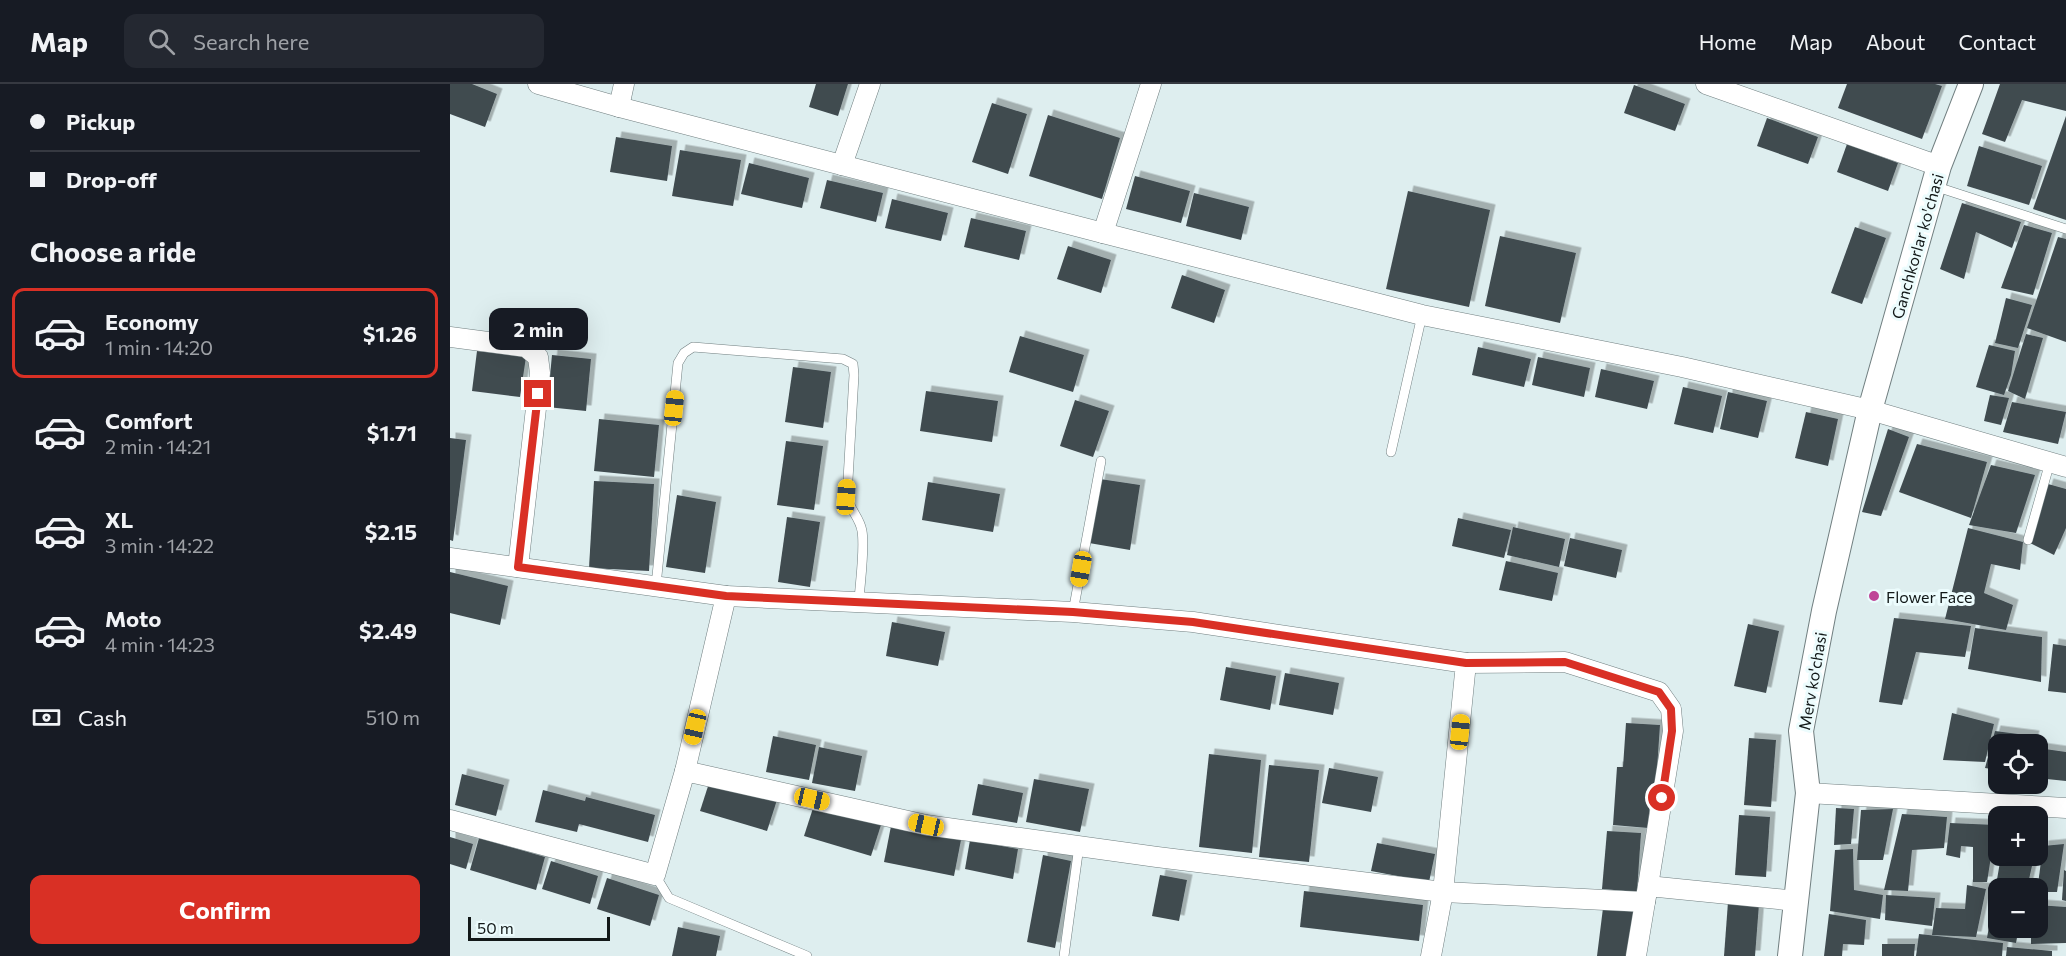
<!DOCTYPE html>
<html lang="en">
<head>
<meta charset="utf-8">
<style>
  body { margin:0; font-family:Commissioner,sans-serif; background:#242831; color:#f1f3f6; height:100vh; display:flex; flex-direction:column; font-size:22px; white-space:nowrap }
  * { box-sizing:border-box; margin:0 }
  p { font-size:20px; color:#9ea1a6 }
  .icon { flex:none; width:33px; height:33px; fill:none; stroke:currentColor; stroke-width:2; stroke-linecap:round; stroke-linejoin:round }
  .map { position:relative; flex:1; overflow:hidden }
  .side { display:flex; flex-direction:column; background:#171b24; width:450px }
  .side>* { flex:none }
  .hud { display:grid; align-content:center; height:132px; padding:0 30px; background:#171b24 }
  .buttons { position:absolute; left:1538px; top:650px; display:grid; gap:12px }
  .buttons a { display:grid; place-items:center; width:60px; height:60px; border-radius:12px; background:#171b24; box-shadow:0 6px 24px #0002; font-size:30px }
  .scale { position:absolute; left:18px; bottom:15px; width:142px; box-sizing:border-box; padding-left:6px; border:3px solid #121818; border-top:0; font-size:16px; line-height:21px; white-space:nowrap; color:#121818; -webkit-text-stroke:4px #ecfcfd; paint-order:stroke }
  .end { position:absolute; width:27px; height:27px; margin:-14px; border:8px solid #d93025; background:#fff; box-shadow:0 0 0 3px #fff }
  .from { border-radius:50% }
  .bubble { position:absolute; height:42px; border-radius:12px; background:#171b24; box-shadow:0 6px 24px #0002; font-size:20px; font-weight:700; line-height:42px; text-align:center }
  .car { position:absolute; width:18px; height:36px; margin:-18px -9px; border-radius:8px; box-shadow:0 0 4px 2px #0007; background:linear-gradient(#f5c518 24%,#345 0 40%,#f5c518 0 76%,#345 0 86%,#f5c518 0) }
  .hud b { display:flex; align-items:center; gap:21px; height:57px; font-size:22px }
  .hud b+b { border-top:2px solid #363941 }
  .hud i { width:15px; height:15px; background:#f1f3f6 }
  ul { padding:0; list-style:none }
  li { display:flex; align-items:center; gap:18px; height:90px; margin:0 12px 9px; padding:0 18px; border:3px solid transparent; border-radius:12px }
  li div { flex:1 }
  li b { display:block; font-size:22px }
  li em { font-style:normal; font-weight:700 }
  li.selected { border-color:#d93025 }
  li>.icon { width:54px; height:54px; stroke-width:1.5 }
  h2 { padding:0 30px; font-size:27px; line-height:72px }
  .pay { display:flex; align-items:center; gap:15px; height:66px; padding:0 30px; font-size:22px }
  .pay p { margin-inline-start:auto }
  .cta { display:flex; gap:12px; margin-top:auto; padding:12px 30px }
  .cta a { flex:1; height:69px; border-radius:12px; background:#d93025; color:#fff; font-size:24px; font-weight:700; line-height:69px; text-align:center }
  header { display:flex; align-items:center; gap:36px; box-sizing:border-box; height:84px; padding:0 30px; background:#171b24; border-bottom:2px solid #363941 }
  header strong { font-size:28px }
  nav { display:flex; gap:33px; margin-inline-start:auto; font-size:21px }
  .search { width:420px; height:54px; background:#242831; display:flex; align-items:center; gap:15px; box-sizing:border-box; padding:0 21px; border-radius:12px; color:#9ea1a6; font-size:22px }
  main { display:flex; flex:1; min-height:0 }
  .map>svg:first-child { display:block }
  .building { fill:#404b50; filter:url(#shadow) }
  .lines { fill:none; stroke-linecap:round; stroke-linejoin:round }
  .service-casing { stroke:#717f80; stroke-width:10 }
  .minor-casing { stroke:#717f80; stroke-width:21 }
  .tertiary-casing { stroke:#717f80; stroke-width:26 }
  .service { stroke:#fff; stroke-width:9 }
  .minor { stroke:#fff; stroke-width:20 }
  .tertiary { stroke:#fff; stroke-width:24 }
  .route { stroke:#d93025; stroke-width:8 }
  .poi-dot { fill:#bf4597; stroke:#ecfcfd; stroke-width:2 }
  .labels { text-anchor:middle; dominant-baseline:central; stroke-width:6; stroke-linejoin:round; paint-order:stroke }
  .street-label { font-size:16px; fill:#121818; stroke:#ecfcfd }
  .poi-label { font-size:16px; fill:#121818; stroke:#ecfcfd; text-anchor:start }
</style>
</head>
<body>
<header>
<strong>Map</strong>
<div class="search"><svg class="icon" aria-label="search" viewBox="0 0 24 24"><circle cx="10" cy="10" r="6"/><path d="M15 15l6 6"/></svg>Search here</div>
<nav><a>Home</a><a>Map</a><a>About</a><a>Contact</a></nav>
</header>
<main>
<section class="side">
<div class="hud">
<b><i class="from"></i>Pickup</b>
<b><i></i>Drop-off</b>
</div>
<h2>Choose a ride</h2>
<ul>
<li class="selected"><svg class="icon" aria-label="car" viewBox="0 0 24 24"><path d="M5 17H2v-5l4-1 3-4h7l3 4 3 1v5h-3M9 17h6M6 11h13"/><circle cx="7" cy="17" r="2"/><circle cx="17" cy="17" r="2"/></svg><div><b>Economy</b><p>1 min · 14:20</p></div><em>$1.26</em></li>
<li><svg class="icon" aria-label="car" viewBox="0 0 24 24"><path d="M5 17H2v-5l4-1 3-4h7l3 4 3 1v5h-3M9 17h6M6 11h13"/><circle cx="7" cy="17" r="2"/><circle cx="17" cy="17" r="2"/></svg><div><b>Comfort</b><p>2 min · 14:21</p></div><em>$1.71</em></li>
<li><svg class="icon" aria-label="car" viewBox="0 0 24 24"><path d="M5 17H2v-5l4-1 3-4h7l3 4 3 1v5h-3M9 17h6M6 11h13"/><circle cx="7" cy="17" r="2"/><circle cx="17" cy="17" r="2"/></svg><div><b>XL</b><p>3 min · 14:22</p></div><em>$2.15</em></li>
<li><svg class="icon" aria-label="car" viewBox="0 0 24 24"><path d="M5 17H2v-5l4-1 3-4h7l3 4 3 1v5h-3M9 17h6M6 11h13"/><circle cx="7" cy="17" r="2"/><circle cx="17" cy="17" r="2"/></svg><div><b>Moto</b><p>4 min · 14:23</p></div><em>$2.49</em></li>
</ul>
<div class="pay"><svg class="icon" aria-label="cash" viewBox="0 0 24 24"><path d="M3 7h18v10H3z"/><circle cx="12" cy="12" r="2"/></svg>Cash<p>510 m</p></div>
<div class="cta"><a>Confirm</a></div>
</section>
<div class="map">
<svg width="1616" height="872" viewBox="0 0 1616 872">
  <defs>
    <filter id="shadow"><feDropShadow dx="5.5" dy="-5.5" stdDeviation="0" flood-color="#0004"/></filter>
  </defs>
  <rect width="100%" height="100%" fill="#deeeef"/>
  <g class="building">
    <path d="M0,0H22L47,10L35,43L0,30Z"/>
    <path d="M366,0H398L388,32L359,23Z"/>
    <path d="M1397,0H1485L1492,2L1472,55L1388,24Z"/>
    <path d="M1550,0H1616V27L1572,16L1555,58L1532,50Z"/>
    <path d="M1184,1L1235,20L1225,47L1174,29Z"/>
    <path d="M542,19L577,30L558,90L522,78Z"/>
    <path d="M598,31L670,54L652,115L579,92Z"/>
    <path d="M1616,32V136L1583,125Z"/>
    <path d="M1317,34L1368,53L1358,80L1307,62Z"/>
    <path d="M166,53L222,62L217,97L160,88Z"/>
    <path d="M1397,60L1448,79L1438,107L1387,88Z"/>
    <path d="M1529,62L1592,82L1579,121L1517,102Z"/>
    <path d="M230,66L291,76L283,122L222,112Z"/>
    <path d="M299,79L359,94L352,124L291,110Z"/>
    <path d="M685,92L740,107L731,139L676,125Z"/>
    <path d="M377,96L433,109L426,138L370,124Z"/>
    <path d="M958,107L1040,126L1019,223L936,205Z"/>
    <path d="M744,109L799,123L791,156L736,142Z"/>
    <path d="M442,115L498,129L491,157L435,144Z"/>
    <path d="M1512,119L1571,138L1562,164L1526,148L1514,195L1490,185Z"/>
    <path d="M521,134L576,147L569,176L514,163Z"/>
    <path d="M1574,141L1602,149L1583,211L1551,204Z"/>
    <path d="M1405,143L1436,154L1412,220L1381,209Z"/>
    <path d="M1050,152L1126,169L1110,239L1035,222Z"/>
    <path d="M1608,153L1616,155V258L1577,244Z"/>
    <path d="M618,162L661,176L651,209L607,195Z"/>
    <path d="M732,191L775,206L764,239L721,224Z"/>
    <path d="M1556,214L1582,221L1568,264L1545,259Z"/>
    <path d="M1576,250L1593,254L1575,315L1558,307Z"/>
    <path d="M570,252L634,271L623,308L559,288Z"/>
    <path d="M1539,261L1565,267L1561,291L1554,311L1526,303Z"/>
    <path d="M1028,263L1081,275L1074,303L1022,291Z"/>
    <path d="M27,267L76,273L70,313L22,307Z"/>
    <path d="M102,271L141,275L136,327L97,323Z"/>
    <path d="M1088,273L1140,284L1134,313L1082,301Z"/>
    <path d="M343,283L381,288L373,344L335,338Z"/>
    <path d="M1151,285L1204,297L1197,325L1145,313Z"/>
    <path d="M1233,303L1272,312L1263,349L1224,340Z"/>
    <path d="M476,307L548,317L542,358L470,347Z"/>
    <path d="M1278,308L1317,317L1308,354L1270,345Z"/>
    <path d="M1540,311L1559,314L1551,341L1534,337Z"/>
    <path d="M625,316L659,327L643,373L610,362Z"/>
    <path d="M1562,318L1616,328L1608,360L1553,348Z"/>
    <path d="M1356,328L1388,335L1378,382L1345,374Z"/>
    <path d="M149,335L209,341L204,393L144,387Z"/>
    <path d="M1438,345L1459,353L1431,432L1412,428Z"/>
    <path d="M0,354L16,356L3,457L0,456Z"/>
    <path d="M336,357L373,362L364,426L327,421Z"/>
    <path d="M1467,360L1537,378L1521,434L1449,408Z"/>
    <path d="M1541,381L1585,391L1566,449L1519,441Z"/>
    <path d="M650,395L690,401L680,466L639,459Z"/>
    <path d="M144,397L204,400L199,487L139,484Z"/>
    <path d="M478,398L550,410L543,448L472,436Z"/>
    <path d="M1598,400L1616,405V444L1604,471L1578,458Z"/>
    <path d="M227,411L266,418L255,489L216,483Z"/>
    <path d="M337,433L370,438L360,503L328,498Z"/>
    <path d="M1008,434L1061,446L1054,474L1002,462Z"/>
    <path d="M1063,443L1115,455L1109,483L1057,471Z"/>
    <path d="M1518,444L1573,458L1570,486L1541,480L1534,509L1563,521L1556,546L1495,535Z"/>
    <path d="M1120,454L1172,466L1166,494L1114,482Z"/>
    <path d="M1056,477L1108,489L1102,517L1049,506Z"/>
    <path d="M0,488L58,502L50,541L0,529Z"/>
    <path d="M1444,534L1521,542L1515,573L1466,568L1452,621L1429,618Z"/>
    <path d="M442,538L495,548L488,582L436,572Z"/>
    <path d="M1298,540L1329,547L1316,609L1284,602Z"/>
    <path d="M1525,544L1592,553L1591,598L1518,585Z"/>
    <path d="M1603,560L1616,562V609L1598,607Z"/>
    <path d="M776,583L826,592L820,626L770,616Z"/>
    <path d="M835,589L889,599L883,631L829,621Z"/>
    <path d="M1502,629L1544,640L1535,678L1493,676Z"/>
    <path d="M1176,639L1210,641L1206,700H1201L1198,744L1163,741L1167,683H1173Z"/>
    <path d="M1545,647L1584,652L1582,660H1548V686L1535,684Z"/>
    <path d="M323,652L366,661L359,696L316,688Z"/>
    <path d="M1299,654L1326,656L1321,723L1294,721Z"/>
    <path d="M369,663L412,672L405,707L362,699Z"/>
    <path d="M1588,664L1616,668V697L1587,694Z"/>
    <path d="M759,670L811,676L802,769L749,763Z"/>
    <path d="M819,681L869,686L859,778L809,773Z"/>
    <path d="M879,684L928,693L921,728L872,719Z"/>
    <path d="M12,690L54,701L46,732L5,721Z"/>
    <path d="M584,695L639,705L630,748L576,738Z"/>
    <path d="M260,696L327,716L317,747L250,727Z"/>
    <path d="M528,700L573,709L567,739L522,731Z"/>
    <path d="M93,706L135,717L136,713L205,731L198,758L129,740L127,748L85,738Z"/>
    <path d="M364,721L431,741L421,772L354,752Z"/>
    <path d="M1386,724L1404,725L1401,760L1384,761Z"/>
    <path d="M1443,725L1433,776H1407L1411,726Z"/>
    <path d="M1452,730L1497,733L1494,764L1462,766L1458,807L1434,806Z"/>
    <path d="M1289,731L1320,733L1316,793L1285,791Z"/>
    <path d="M1500,739L1546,741L1537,798H1523V763L1511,762L1510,774L1496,771Z"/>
    <path d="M441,742L511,756L504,792L434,778Z"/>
    <path d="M1157,747L1191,749L1187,808L1152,805Z"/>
    <path d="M0,753L23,760L16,785L0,780Z"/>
    <path d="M29,754L95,773L86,806L20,786Z"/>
    <path d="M520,756L568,765L563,795L515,785Z"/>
    <path d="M927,759L985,770L979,798L921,787Z"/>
    <path d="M1614,760L1607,808H1587L1593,762Z"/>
    <path d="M1403,765L1404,806L1433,811L1430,835L1380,827L1385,766Z"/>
    <path d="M593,771L621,777L605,864L577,858Z"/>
    <path d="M101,777L148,792L140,820L92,805Z"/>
    <path d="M1550,778L1582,782L1577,804H1548V843H1569L1566,859L1537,854Z"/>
    <path d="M1614,786L1616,787V817L1612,816Z"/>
    <path d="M710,791L737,796L729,837L702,832Z"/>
    <path d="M157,794L209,811L200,842L147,825Z"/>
    <path d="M1517,801L1536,805L1526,853L1482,851L1486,824L1515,825Z"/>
    <path d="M854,807L973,821L969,857L850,843Z"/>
    <path d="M1436,811L1485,814L1482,842L1435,836Z"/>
    <path d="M1278,818L1309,820L1305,872H1274Z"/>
    <path d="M1587,821L1616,823V859L1581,860V843H1587Z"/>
    <path d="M1153,824L1186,828L1180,872H1147Z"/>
    <path d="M1379,830L1416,836L1414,861L1393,860L1392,872H1374Z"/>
    <path d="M228,843L270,852L266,872H222Z"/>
    <path d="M1469,850L1553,859L1552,872H1466Z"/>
    <path d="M1432,860H1465L1464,872H1432Z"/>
    <path d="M1557,863L1602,867V872H1556Z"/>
  </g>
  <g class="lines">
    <defs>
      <g id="service">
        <path d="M1484,102L1616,145"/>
        <path d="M941,368L972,231"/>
        <path d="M1578,456L1600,378"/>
        <path d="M206,502L228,279L234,269L243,263L393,275L403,280L404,291L397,413C400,426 410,434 412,447C415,465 410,498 409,517"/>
        <path d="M623,528L651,377"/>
        <path d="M205,791L219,814L357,872"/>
        <path d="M614,872L629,762"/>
      </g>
      <g id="minor">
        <path d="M88,0L169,23L653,149"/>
        <path d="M701,0L653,149L972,231L1232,283L1420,326L1616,383"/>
        <path d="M1256,0L1489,82"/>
        <path d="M169,23L174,0"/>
        <path d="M392,81L420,0"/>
        <path d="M0,253L76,263L88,273L90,289L68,483"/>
        <path d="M0,474L276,512L235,687"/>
        <path d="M276,512L623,528L743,538L1016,579L993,808L981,872"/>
        <path d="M1016,579L1115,578L1209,608L1221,625L1223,647L1198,802"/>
        <path d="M1358,709L1616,724"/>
        <path d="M0,736L205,791L235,687L476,741L707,773L993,808L1195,818L1198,802L1347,817"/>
        <path d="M1186,872L1195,818"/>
      </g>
      <path id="tertiary" d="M1340,872L1358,709L1351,647L1374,527L1420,326L1489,82L1521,0"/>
    </defs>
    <use href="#service" class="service-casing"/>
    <use href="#minor" class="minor-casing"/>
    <use href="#tertiary" class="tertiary-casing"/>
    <use href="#service" class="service"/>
    <use href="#minor" class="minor"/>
    <use href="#tertiary" class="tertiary"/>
  </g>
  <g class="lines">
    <path class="route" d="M88,310L68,483L276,512L623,528L743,538L1016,579L1115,578L1209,608L1221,625L1222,647L1212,714"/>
  </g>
  <circle class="poi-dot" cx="1424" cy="512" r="6"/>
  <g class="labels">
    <g class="street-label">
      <text transform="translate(1467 162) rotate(-74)">Ganchkorlar ko'chasi</text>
      <text transform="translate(1362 597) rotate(-80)">Merv ko'chasi</text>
    </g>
    <g class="poi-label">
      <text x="1436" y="512">Flower Face</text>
    </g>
  </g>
</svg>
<div class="buttons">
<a><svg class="icon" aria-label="locate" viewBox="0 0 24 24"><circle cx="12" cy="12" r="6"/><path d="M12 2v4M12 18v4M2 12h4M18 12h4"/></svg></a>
<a>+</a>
<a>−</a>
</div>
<div class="scale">50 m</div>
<i class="end from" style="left:1212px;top:714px"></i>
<i class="end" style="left:88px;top:310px"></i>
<div class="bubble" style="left:39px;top:224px;width:99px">2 min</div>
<i class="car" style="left:224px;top:324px;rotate:6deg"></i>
<i class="car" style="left:396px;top:413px;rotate:4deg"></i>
<i class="car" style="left:631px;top:485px;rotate:190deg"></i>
<i class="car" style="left:245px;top:643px;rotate:193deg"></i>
<i class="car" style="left:1010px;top:648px;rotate:6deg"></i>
<i class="car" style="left:362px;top:715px;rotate:103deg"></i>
<i class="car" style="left:476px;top:741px;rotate:283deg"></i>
</div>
</main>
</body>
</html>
